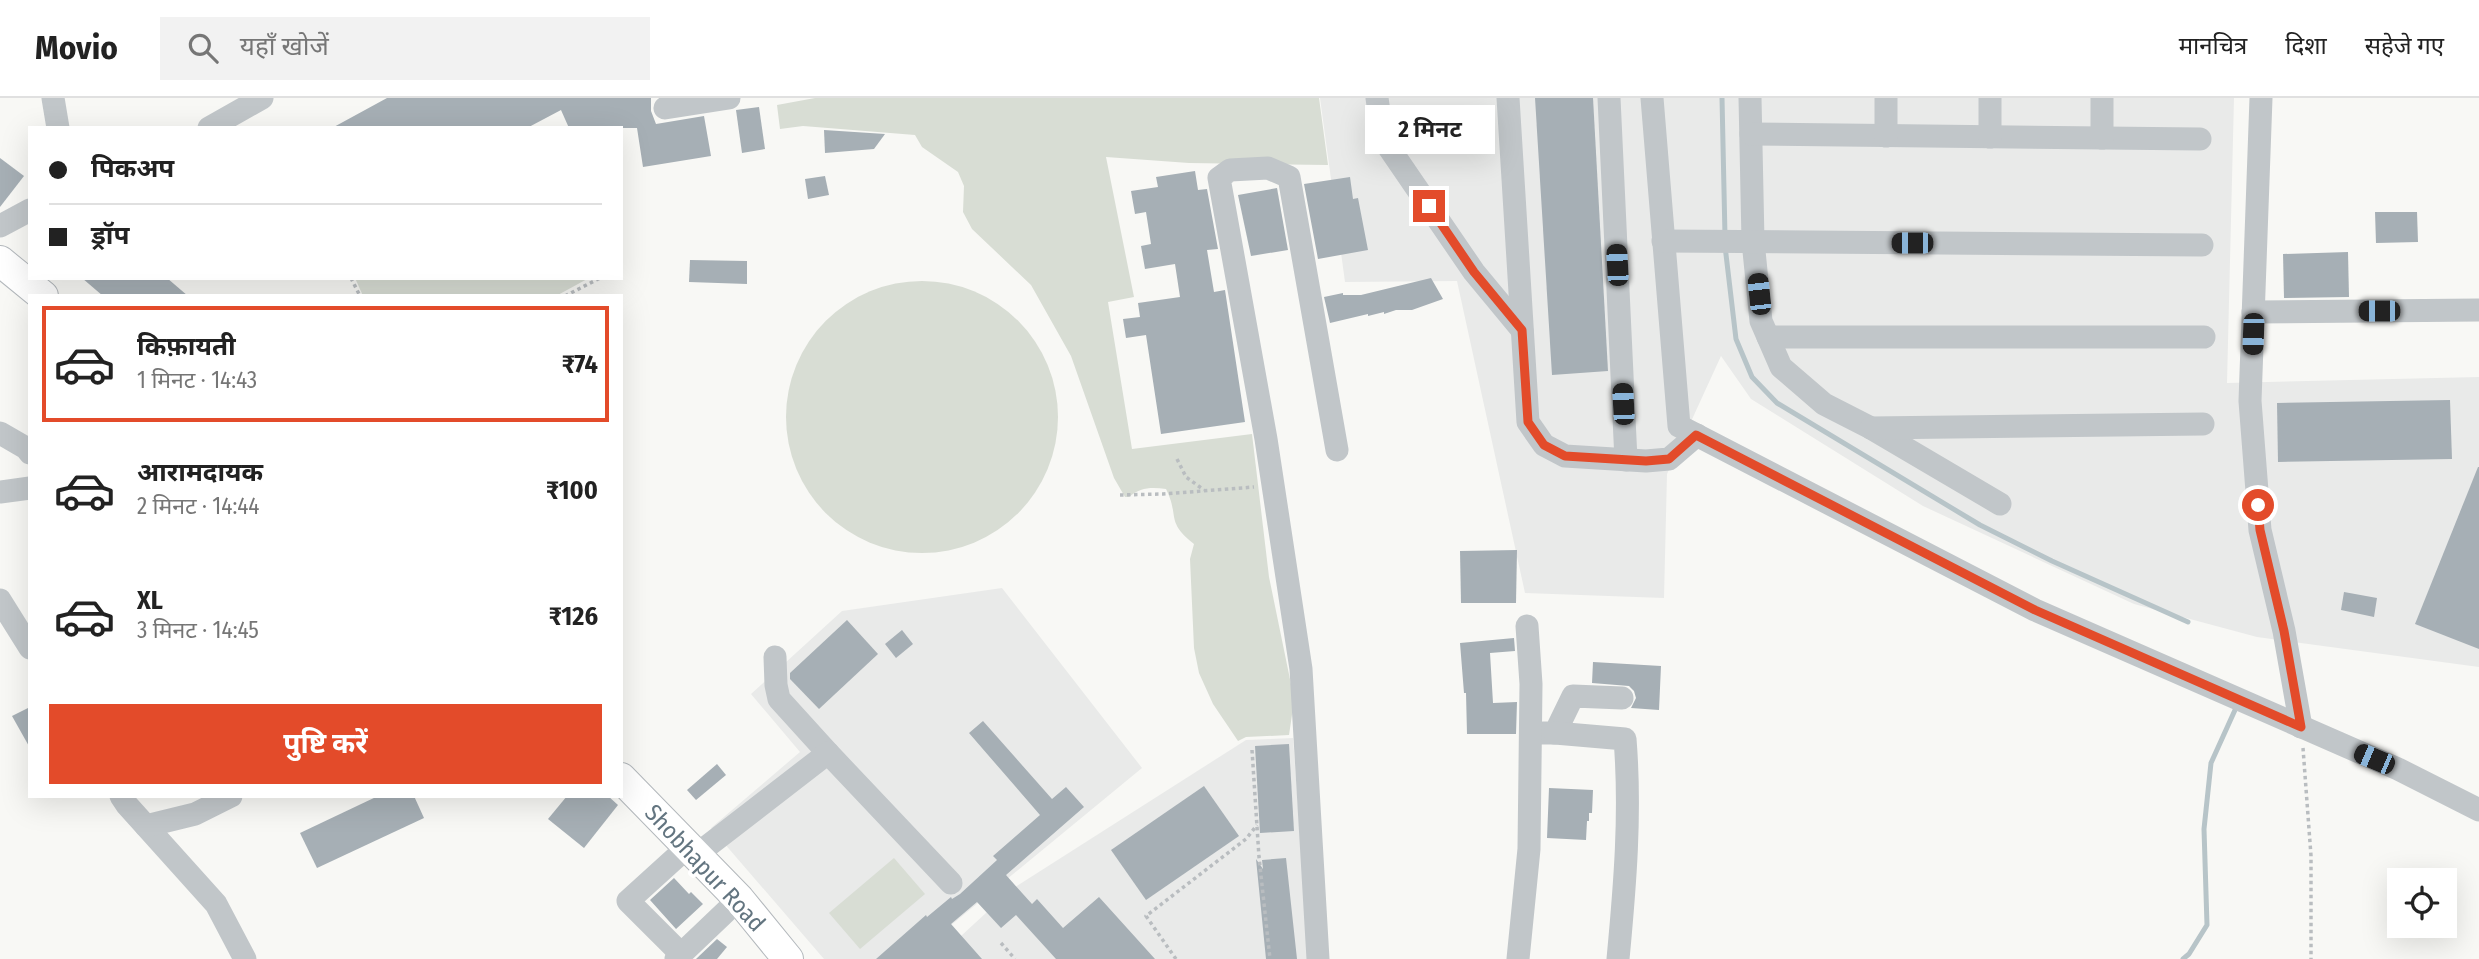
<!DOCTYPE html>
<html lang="hi">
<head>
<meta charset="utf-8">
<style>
  body { margin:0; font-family:"Fira Sans Condensed","Noto Sans Devanagari",sans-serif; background:#f2f2f2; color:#222; height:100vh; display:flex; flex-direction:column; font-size:26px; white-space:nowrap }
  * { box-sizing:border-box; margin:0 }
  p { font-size:23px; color:#767676 }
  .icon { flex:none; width:38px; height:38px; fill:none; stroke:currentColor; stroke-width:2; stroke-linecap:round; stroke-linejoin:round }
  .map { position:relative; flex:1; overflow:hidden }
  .drawer { position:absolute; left:28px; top:196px; width:595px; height:504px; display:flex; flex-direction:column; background:#fff; border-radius:0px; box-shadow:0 7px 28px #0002 }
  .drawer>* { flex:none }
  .top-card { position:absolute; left:28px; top:28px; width:595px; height:154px; border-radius:0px; box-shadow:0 7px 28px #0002; display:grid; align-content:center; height:154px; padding:0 21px; background:#fff }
  .buttons { position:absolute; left:2387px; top:770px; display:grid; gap:14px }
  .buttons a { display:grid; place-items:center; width:70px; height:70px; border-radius:0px; background:#fff; box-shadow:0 7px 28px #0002; font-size:35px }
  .end { position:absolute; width:32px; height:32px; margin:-16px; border:9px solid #e34b2a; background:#fff; box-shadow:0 0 0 4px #fff }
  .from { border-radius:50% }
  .bubble { position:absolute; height:49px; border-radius:0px; background:#fff; box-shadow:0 7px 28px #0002; font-size:23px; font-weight:700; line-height:49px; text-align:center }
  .car { position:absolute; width:21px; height:42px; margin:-21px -10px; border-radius:9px; box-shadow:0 0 5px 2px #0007; background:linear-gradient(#222 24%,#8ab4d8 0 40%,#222 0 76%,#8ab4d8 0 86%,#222 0) }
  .top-card b { display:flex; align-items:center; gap:24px; height:66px; font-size:26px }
  .top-card b+b { border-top:2px solid #e0e0e0 }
  .top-card i { width:18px; height:18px; background:#222 }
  ul { padding:12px 0 0; list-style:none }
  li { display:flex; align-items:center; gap:21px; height:116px; margin:0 14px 10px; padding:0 7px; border:4px solid transparent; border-radius:0px }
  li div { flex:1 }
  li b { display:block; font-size:26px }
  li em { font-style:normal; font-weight:700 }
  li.selected { border-color:#e34b2a }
  li>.icon { width:63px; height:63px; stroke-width:1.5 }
  .action { display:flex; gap:14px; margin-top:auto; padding:14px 21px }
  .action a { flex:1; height:80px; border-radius:0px; background:#e34b2a; color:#fff; font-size:28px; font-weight:700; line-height:80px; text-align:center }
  header { display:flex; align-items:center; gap:42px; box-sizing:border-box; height:98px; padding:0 35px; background:#fff; border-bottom:2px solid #e0e0e0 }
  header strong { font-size:33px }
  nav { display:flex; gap:38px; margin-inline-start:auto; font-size:24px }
  .search { width:490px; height:63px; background:#f2f2f2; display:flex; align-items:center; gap:18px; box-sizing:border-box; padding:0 24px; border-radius:0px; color:#767676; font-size:26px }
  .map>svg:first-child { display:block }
  .built { fill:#e9eae9 }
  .green { fill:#d8ddd4 }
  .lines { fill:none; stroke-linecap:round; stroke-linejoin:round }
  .stream { stroke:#b7c4c8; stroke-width:5 }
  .building { fill:#a6afb5 }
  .major-casing { stroke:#b3b8bc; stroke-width:32 }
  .path { stroke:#b9bdc0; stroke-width:3.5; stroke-dasharray:3.5 3.5; stroke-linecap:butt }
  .minor { stroke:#c1c6c9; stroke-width:23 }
  .major { stroke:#fff; stroke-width:30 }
  .route { stroke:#e34b2a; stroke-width:9 }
  .labels { text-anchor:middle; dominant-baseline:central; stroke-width:7; stroke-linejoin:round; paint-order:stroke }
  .street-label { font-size:24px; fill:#637580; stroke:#fff }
</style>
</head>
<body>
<header>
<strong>Movio</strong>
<div class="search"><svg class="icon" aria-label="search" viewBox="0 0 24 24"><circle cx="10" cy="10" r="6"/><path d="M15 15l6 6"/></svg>यहाँ खोजें</div>
<nav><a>मानचित्र</a><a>दिशा</a><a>सहेजे गए</a></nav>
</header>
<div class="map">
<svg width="2479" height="861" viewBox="0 0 2479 861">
  <rect width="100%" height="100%" fill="#f8f8f5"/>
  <g class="built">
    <path d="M1320,0H2234L2227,285L2479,279V569L2257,539L2134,506L1923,408L1751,301L1721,258L1667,376L1664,500L1525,495L1457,183L1345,184Z"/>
    <path d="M1002,490L1142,670L910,861H824L711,730L800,654L751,596L842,513Z"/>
    <path d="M1293,640L1309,861H936L1012,791L1246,642Z"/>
  </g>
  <g class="green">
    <path d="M815,0H1319L1328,67L1189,65L1106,59L1134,199L1108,204L1132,351L1252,336L1269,479L1292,591L1293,610L1289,637L1246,639L1238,643L1213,606L1199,575L1194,550L1190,461L1194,446C1165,423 1180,419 1166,391C1152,389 1140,389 1129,399H1125L1114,380L1071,258L1031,187L972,131L963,114L964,88L958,74L922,49L915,37L803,28L780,31L777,7Z"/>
    <path d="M355,180H589L556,198H363Z"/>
    <circle cx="922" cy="319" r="136"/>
    <path d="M894,760L925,796L860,851L829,815Z"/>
  </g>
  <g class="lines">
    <g class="stream">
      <path d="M1722,0L1725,138"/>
      <path d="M1725,148L1736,241L1752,279L1777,305L1980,427L2052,463L2188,524"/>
      <path d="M2183,861L2189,856L2207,827L2204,731L2211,665L2235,612"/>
    </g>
  </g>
  <g class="building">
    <path d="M387,0H651V13L656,26L704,18L711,58L643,69L637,30H569L561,12L527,30H332Z"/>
    <path d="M1535,0H1593L1608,273L1552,277Z"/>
    <path d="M759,9L765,51L742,55L736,12Z"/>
    <path d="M824,32L885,36L874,51L825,55Z"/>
    <path d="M0,60L24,78L0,109Z"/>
    <path d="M1195,73L1198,92L1207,91L1218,151L1207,152L1214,194L1225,192L1245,324L1161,336L1146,237L1126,240L1123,221L1140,219L1138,205L1180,199L1175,166L1145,171L1141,148L1151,146L1146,114L1135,116L1131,93L1158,89L1156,79Z"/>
    <path d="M825,78L829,97L808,101L805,81Z"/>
    <path d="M1350,79L1353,101L1358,100L1368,152L1318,161L1304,86Z"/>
    <path d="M1277,90L1288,152L1251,158L1238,97Z"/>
    <path d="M2375,114H2417L2418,144L2376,145Z"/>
    <path d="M2348,154L2349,199L2284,200L2283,156Z"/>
    <path d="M690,162L747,163V186L689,184Z"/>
    <path d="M82,180H167L188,198H103Z"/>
    <path d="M1431,180L1443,201L1412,212H1396L1384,216V214L1368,218V216L1330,225L1324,199L1343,195V197H1361Z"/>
    <path d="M2450,302L2452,361L2278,364L2277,305Z"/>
    <path d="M2478,369H2479V551L2415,526Z"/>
    <path d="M1517,452L1516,505H1461L1460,453Z"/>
    <path d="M2344,494L2377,500L2374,519L2341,512Z"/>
    <path d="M847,522L878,556L819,611L790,581V575Z"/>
    <path d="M902,532L913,546L896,560L885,546Z"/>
    <path d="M1514,540L1515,553L1490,555L1493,605L1517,604L1516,636H1467L1466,595H1464L1460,545Z"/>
    <path d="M1593,564L1661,568L1659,612L1631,610L1636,600L1634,593L1629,588L1592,585Z"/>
    <path d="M30,609V650L12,618Z"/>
    <path d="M983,623L1052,701L1066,689L1084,709L1006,777L1032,806L1037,801L1063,830L1099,799L1155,861H1056L1016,817L1001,830L977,804L951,826L982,861H876L926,817L927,819L951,799L952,801L960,796L997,762L993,758L1040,717L969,635Z"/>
    <path d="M1289,646L1294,733L1260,735L1255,648Z"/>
    <path d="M717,666L726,677L696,702L687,692Z"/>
    <path d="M1204,688L1239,738L1146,802L1111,752Z"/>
    <path d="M1549,690L1593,692L1592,715H1589V723H1587L1586,742L1547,740Z"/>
    <path d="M378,698H414L424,720L317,770L300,735Z"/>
    <path d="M567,698H608L618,707L584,750L548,721Z"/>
    <path d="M1286,760L1297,861H1266L1256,761L1263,771L1262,762Z"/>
    <path d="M674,780L689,796L691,794L703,806L676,831L650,802Z"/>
    <path d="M717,841L727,849L717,861H696Z"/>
  </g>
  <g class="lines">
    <defs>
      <g id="major">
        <path d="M0,163L43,198"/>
        <path d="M621,680L739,801L788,861"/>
      </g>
    </defs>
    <use href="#major" class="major-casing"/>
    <g class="path">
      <path d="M351,180L360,198"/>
      <path d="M565,198L600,180"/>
      <path d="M1177,361L1186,379L1204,392"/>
      <path d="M1120,397L1163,396L1254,389"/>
      <path d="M2303,650L2311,758V861"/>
      <path d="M1252,652L1259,759L1270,861"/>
      <path d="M1001,845L1015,861"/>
      <path d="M1176,861L1146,818L1246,741L1257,727"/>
    </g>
    <g class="minor">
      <path d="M53,0L58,30"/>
      <path d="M1377,0L1383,41L1474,174L1522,232"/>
      <path d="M1508,0L1528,324L1544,347L1565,358L1646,363L1669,361L1697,337"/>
      <path d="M1609,0L1626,362"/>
      <path d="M1652,0L1679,328L2035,512L2398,671L2479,712"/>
      <path d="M1750,0L1753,143L1761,223L1781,269L1824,306L1871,330L2000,406"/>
      <path d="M2261,0L2250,303L2260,432L2284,533L2301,629"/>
      <path d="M665,10L729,0"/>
      <path d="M209,30L262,0"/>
      <path d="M1751,36L2200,41"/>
      <path d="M1886,38V0"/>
      <path d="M1990,39V0"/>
      <path d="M2102,40V0"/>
      <path d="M0,128L30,112"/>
      <path d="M1663,143L2202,147"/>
      <path d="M2253,214L2479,212"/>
      <path d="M1768,239H2204"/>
      <path d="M1871,330L2203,326"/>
      <path d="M0,335L26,350L30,355"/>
      <path d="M0,394L30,390"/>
      <path d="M0,502L30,550"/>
      <path d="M775,559L776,587L779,601L828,655"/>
      <path d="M1543,635H1555L1573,598L1622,600"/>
      <path d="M1555,635L1625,641C1631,715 1625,787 1618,861"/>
      <path d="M121,698L127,707L216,806L245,861"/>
      <path d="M146,728L195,716L231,698"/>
      <path d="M696,757L828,655L951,785"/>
      <path d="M681,856L628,803L682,754"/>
      <path d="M676,861L739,801"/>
      <path d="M1318,861L1301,571L1266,341L1219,80L1230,72L1268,70L1289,79L1337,352"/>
      <path d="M1518,861L1529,751L1531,586L1527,528"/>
    </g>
    <use href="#major" class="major"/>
  </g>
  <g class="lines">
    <path class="route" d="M1429,108L1474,174L1522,232L1528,324L1544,347L1565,358L1646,363L1669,361L1696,337L2035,512L2301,629L2284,533L2260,432L2258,407"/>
  </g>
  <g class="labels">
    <g class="street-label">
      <text transform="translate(705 770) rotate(47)">Shobhapur Road</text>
    </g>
  </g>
</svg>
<div class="buttons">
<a><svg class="icon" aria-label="locate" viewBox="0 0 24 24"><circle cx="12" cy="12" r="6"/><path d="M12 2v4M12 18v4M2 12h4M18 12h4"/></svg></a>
</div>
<i class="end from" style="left:2258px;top:407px"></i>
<i class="end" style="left:1429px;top:108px"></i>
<div class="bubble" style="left:1365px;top:7px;width:130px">2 मिनट</div>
<i class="car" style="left:1912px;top:145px;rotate:270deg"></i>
<i class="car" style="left:1617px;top:167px;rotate:357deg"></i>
<i class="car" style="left:1759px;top:196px;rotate:354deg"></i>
<i class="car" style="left:2379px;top:213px;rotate:270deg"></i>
<i class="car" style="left:2253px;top:236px;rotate:182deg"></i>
<i class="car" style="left:1623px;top:306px;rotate:357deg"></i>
<i class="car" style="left:2374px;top:661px;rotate:293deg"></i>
<div class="top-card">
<b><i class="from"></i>पिकअप</b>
<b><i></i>ड्रॉप</b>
</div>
<section class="drawer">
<ul>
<li class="selected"><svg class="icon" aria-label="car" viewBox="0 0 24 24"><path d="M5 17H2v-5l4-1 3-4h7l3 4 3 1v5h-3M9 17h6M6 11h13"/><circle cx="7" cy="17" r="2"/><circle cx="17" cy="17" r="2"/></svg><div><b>किफ़ायती</b><p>1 मिनट · 14:43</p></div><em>₹74</em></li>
<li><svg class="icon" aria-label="car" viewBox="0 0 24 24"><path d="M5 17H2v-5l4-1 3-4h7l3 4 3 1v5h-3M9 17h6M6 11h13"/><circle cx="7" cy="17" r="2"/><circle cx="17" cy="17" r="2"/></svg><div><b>आरामदायक</b><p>2 मिनट · 14:44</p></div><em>₹100</em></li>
<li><svg class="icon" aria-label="car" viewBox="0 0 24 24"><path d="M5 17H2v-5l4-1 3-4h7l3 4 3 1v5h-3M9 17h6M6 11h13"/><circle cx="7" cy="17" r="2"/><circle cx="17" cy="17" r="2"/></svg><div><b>XL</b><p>3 मिनट · 14:45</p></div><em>₹126</em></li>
</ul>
<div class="action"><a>पुष्टि करें</a></div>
</section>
</div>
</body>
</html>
